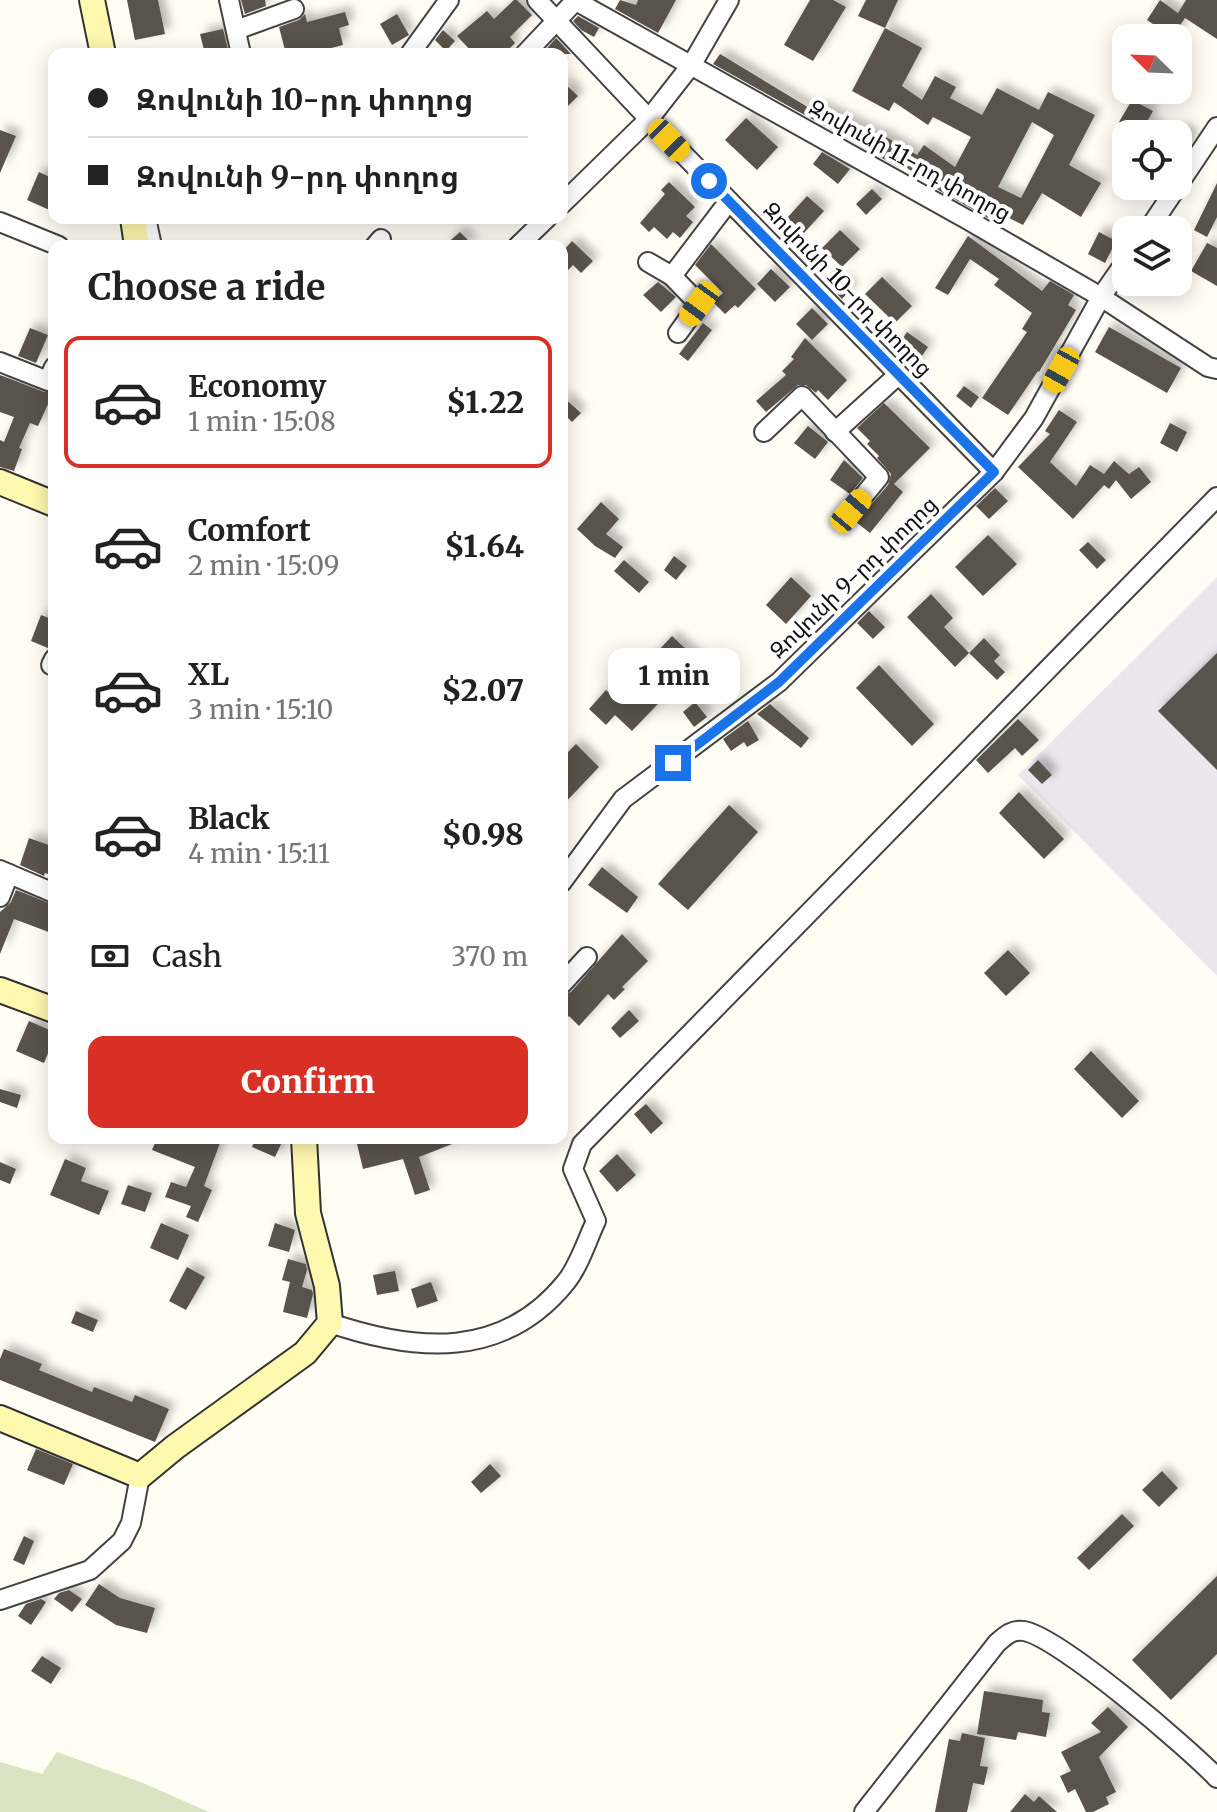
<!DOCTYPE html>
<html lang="en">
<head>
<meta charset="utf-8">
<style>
  body { margin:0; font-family:Merriweather,"Noto Sans Armenian",serif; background:#f6f6f6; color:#222; height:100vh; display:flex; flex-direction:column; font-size:30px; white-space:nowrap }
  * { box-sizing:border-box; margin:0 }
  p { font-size:26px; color:#767676 }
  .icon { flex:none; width:44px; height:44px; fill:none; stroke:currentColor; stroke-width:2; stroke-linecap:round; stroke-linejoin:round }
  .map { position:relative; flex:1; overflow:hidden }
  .panel { position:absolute; left:48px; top:240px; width:520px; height:904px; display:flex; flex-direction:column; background:#fff; border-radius:16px; box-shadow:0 4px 20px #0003 }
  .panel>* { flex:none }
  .banner { position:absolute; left:48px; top:48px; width:520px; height:176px; border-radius:16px; box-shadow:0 4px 20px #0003; display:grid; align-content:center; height:176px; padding:0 40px; background:#fff }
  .needle { width:52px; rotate:293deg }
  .tools { position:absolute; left:1112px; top:24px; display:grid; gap:16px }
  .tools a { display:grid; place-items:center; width:80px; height:80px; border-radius:16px; background:#fff; box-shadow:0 4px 20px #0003; font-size:40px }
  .end { position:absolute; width:36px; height:36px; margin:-18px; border:10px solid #1a73e8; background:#fff; box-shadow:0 0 0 4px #fff }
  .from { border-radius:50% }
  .bubble { position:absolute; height:56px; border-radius:16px; background:#fff; box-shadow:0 4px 20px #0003; font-size:26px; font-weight:800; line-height:56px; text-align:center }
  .car { position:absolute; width:24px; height:48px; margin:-24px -12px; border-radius:10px; box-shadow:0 0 6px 2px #0007; background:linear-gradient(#f5c518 24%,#345 0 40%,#f5c518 0 76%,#345 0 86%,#f5c518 0) }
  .banner b { display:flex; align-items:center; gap:28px; height:76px; font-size:30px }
  .banner b+b { border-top:2px solid #e0e0e0 }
  .banner i { width:20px; height:20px; background:#222 }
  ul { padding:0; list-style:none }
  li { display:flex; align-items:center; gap:24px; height:132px; margin:0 16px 12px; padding:0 24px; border:4px solid transparent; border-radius:16px }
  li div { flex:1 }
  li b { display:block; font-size:30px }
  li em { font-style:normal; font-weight:800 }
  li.on { border-color:#d93025 }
  li>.icon { width:72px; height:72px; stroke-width:1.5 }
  h2 { padding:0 40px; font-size:36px; line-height:96px }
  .pay { display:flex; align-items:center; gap:20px; height:88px; padding:0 40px; font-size:30px }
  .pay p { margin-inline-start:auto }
  .cta { display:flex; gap:16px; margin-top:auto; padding:16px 40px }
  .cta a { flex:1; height:92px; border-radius:16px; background:#d93025; color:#fff; font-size:32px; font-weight:800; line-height:92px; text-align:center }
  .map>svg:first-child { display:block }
  .industrial { fill:#eee5ef }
  .cemetery { fill:#d8e4c2 }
  .building { fill:#5a524c; fill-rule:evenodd; filter:url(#shadow) }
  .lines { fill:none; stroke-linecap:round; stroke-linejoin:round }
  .street-casing { stroke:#434343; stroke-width:22 }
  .secondary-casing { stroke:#323232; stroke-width:28 }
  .street { stroke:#fff; stroke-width:18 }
  .secondary { stroke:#fff8af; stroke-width:24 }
  .route { stroke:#1a73e8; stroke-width:10 }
  .labels { text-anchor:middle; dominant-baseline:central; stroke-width:8; stroke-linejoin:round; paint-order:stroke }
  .street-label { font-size:22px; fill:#101010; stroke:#fff }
</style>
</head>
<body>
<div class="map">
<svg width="1217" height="1812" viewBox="0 0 1217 1812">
  <defs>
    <filter id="shadow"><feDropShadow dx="6" dy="-6" stdDeviation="4" flood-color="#0004"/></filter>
  </defs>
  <rect width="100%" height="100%" fill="#fffdf4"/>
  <path class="industrial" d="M1217,577V976L1018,775Z"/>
  <path class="cemetery" d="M57,1752L143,1783L209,1812H0V1762L42,1774Z"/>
  <g class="building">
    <path d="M127,0H158L165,34L135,40Z"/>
    <path d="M241,0H265L266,6L245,14Z"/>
    <path d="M514,0H517L532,15L510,37L515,43L504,54H486L479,48L472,52L457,36L487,11L494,19Z"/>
    <path d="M620,0L636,5L638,0H676L658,33L615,9Z"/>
    <path d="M810,0H833L846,7L813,61L784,45Z"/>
    <path d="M866,0H898L885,28L858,16Z"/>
    <path d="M1160,0L1178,13L1186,0H1217V39L1185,18L1172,37L1147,20Z"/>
    <path d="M345,12L349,25L339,28L343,45L308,54H286L279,27L299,20L305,14L307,22Z"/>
    <path d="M397,14L409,35L392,45L380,24Z"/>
    <path d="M578,16L599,28L594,37L581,30L573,21Z"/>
    <path d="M885,28L922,48L902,86L922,100L935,76L956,87L950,98L982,115L997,88L1039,110L1048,92L1095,115L1069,165L1101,183L1081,217L1042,193L1023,225L993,210L988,218L940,191L900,163L898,167L713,64L720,54L816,112L819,106L878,135L879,133L917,155L924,145L955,167L971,137L933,117L928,125L894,102L889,111L852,91ZM1032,122L1054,135L1021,198L998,187Z"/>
    <path d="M223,29L228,49L205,54L200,34Z"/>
    <path d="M443,30L455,41L446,51L435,40Z"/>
    <path d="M556,38L571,54H542Z"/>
    <path d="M562,81L578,96L562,112Z"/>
    <path d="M1132,100L1153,111L1147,122L1167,134H1140L1119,122Z"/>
    <path d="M746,118L778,147L757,170L725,140Z"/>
    <path d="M1178,127L1191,135V140L1178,161Z"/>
    <path d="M0,130L16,136L0,173Z"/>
    <path d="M822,152L850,169L838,184L813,164Z"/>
    <path d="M39,172L54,179V212L27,200Z"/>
    <path d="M669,182L695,207L686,216L693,222L680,238L673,232L667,239L654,227L649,232L640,223L665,194L661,190Z"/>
    <path d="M1217,183V217L1207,237L1194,230Z"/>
    <path d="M872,189L882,199L866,215L856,204Z"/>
    <path d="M807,196L824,211L804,233L787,218Z"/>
    <path d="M840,230L860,249L842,267L822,248Z"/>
    <path d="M460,232L474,246H444Z"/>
    <path d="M1099,232L1116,241L1105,263L1088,254Z"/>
    <path d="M968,236L1042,291L1050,281L1074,295L1068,305L1076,310L1039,372L1038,371L1008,415L982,398L1027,332L1022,329L1032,313L994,285L999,279L970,259L948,295L935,288Z"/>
    <path d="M572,241L593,261L581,273L573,265L562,276V252Z"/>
    <path d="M1207,243L1217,248V286L1191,271Z"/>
    <path d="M711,244L756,289L738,308L735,305L725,314L713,302L723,293L695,265Z"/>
    <path d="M771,269L790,287L775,302L757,284Z"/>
    <path d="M882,277L912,306L895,323L865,294Z"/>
    <path d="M841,278L852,288L842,299L832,289Z"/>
    <path d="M658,282L676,297L661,312L643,295Z"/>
    <path d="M812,308L828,324L812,340L796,324Z"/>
    <path d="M703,323L712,330L688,361L679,354Z"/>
    <path d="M1109,327L1181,368L1167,393L1095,352Z"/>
    <path d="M30,328L48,335L36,363L18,356Z"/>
    <path d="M907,332L928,347L913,369L893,352Z"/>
    <path d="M805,338L847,380L828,400L818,390L816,393L806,385H798L766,412L756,401L786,375L782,371L794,359L791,357Z"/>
    <path d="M0,375L44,392L54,391L38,426L30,423L19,448L22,449L14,471L0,467V440L4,442L14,417L0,412Z"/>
    <path d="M964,386L979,397L971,408L956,396Z"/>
    <path d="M562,396L581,413L572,422L562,412Z"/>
    <path d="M884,403L930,448L894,484L903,492L870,533L856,522L888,485L891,474L877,458L879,456L867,444L870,441L857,428Z"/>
    <path d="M1059,410L1077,422L1050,462L1076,486L1090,465L1104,474L1114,461L1129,474L1139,467L1151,482L1131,499L1116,480L1109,489L1104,485L1073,519L1018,467L1050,434L1045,431Z"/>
    <path d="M1170,423L1187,432L1177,452L1160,443Z"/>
    <path d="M808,426L828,442L815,459L794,443Z"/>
    <path d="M844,460L863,478L850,494L830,480Z"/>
    <path d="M995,488L1008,501L989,519L976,506Z"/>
    <path d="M601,502L619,519L606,534L623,547L615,558L595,546L577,529Z"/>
    <path d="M988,535L1017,564L983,596L955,567Z"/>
    <path d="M1088,542L1106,560L1097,569L1079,550Z"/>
    <path d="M674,556L687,566L676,580L664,570Z"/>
    <path d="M624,560L649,582L639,593L614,571Z"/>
    <path d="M791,577L811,596L786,624L766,605Z"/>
    <path d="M931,594L953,618L944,627L969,653L955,667L907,617Z"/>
    <path d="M869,611L885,627L873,639L857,623Z"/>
    <path d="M41,615L54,620V633L48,648L31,641Z"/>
    <path d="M672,636L699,661L632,731L615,715L606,725L589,709L606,690L614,698Z"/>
    <path d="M984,638L1000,655L994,661L1005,672L997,680L969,653Z"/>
    <path d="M1217,653V770L1158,711Z"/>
    <path d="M879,665L934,724L912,746L856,688Z"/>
    <path d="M695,702L707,717L694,727L683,712Z"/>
    <path d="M770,704L809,738L801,748L757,714Z"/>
    <path d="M1018,719L1039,740L1022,756L1015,748L988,773L976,760Z"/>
    <path d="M748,721L759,740L747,747L744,742L731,751L723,739Z"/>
    <path d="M576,744L599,767L562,806V758Z"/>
    <path d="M1038,760L1052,775L1042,784L1028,770Z"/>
    <path d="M1019,792L1064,839L1044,859L999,813Z"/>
    <path d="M729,805L758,832L688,910L658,884Z"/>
    <path d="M29,838L54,847V876L45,873L44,876L20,865Z"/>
    <path d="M602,867L638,897L627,913L588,885Z"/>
    <path d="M16,890L54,905V934L14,919L0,954V912L11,902Z"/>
    <path d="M622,934L648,961L622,987L625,989L614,1000L608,994L579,1026L569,1016L562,1024V996L571,992Z"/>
    <path d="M1008,950L1030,973L1006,996L984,973Z"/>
    <path d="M629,1010L639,1021L620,1038L611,1028Z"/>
    <path d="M29,1021L54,1032V1039L44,1063L16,1051Z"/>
    <path d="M1091,1051L1139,1101L1122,1118L1074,1069Z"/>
    <path d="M0,1089L21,1095L17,1108L0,1102Z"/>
    <path d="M646,1104L663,1123L651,1134L634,1114Z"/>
    <path d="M157,1138H208L220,1143L204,1186L212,1190L198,1222L186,1217L191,1206L165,1197L171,1182L186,1187L195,1167L152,1150Z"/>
    <path d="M256,1138H284L275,1157L252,1147Z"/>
    <path d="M380,1138H465V1139L419,1157L430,1190L415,1195L403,1159L363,1169L357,1144Z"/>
    <path d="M617,1154L636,1175L617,1192L599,1171Z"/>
    <path d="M65,1159L86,1168L81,1181L109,1191L99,1215L50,1195Z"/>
    <path d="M0,1162L16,1169L10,1184L0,1180Z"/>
    <path d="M128,1185L152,1193L145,1212L121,1204Z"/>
    <path d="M161,1223L189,1235L178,1260L150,1248Z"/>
    <path d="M275,1223L295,1230L289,1252L268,1246Z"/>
    <path d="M288,1259L306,1264L307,1270L302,1287L312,1290L313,1294L307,1318L283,1312L290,1282L282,1280Z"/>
    <path d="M187,1267L205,1277L186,1310L169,1301Z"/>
    <path d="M395,1271L399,1291L377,1295L373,1275Z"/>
    <path d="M431,1282L438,1301L417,1308L411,1289Z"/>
    <path d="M76,1311L98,1320L93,1332L71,1323Z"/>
    <path d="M4,1349L42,1364L39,1370L92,1392L94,1387L132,1402L135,1395L169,1409L155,1442L0,1380V1359Z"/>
    <path d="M36,1449L73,1464L64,1485L27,1470Z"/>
    <path d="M490,1464L501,1476L481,1493L471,1482Z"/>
    <path d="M1162,1471L1178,1488L1159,1507L1142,1490Z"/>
    <path d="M1122,1514L1134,1526L1089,1570L1077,1558Z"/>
    <path d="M24,1536L34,1541L24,1565L13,1560Z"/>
    <path d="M1217,1576V1654L1171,1700L1132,1660Z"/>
    <path d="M99,1584L120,1598L155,1608L147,1633L116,1625L85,1605Z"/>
    <path d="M69,1590L82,1599L72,1612L54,1599L59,1593Z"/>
    <path d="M41,1599L46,1602L31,1625L18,1616L26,1604Z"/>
    <path d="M42,1656L61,1668L51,1684L31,1671Z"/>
    <path d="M984,1691L1043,1700L1042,1712L1050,1713L1046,1737L1018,1732L1016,1740L977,1734Z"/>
    <path d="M1108,1707L1128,1727L1099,1757L1116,1792L1106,1797L1109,1804L1093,1812H1086L1075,1789L1068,1793L1060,1776L1071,1771L1061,1752L1101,1732L1091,1723Z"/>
    <path d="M962,1733L985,1738L980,1766L988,1767L984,1785L973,1783L967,1812H935L949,1739L960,1741Z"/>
    <path d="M1025,1794L1034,1802L1039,1796L1057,1812H1010Z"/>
  </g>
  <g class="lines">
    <defs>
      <g id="street">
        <path d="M229,0L241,54"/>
        <path d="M537,0L649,119L994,472"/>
        <path d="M574,0L968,220L1101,297L1208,367L1217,369"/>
        <path d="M236,30L294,9"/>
        <path d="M410,54L449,0"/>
        <path d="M525,54L575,1"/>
        <path d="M562,204L649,119L692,64L729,0"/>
        <path d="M146,218L152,246"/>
        <path d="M0,222L59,246"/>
        <path d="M1148,230L1217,127"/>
        <path d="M375,246L381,239"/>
        <path d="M518,246L547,218"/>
        <path d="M648,262L672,276L699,304L678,333"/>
        <path d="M672,276L729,201"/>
        <path d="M0,362L48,381L54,367"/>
        <path d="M764,432L802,396L879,477L851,511"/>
        <path d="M835,432L898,375"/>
        <path d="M51,665L54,659"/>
        <path d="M0,870L54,893"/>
        <path d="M562,882L623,799L779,682L994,472L1034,418L1101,297L1126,261"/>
        <path d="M0,897L9,874"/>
        <path d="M562,984L587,957"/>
        <path d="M330,1323C416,1352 503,1360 566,1282C579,1266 587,1240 596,1221L573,1169L582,1144L1217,497"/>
        <path d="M0,1600L90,1570L122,1541L131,1523L140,1476"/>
        <path d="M864,1812L997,1643C1005,1636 1012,1629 1024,1631C1059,1637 1190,1749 1217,1778"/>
      </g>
      <g id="secondary">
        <path d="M92,0L103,54"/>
        <path d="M133,218L137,246"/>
        <path d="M0,482L54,504"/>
        <path d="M0,990L54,1010"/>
        <path d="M0,1418L140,1476L175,1447L305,1353L330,1323L327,1286L308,1213L304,1138"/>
      </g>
    </defs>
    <use href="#street" class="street-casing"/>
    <use href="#secondary" class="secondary-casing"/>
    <use href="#street" class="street"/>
    <use href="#secondary" class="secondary"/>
  </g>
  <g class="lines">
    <path class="route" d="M673,763L779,682L994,472L709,181"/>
  </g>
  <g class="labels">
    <g class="street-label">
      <text transform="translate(910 160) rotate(29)">Զովունի 11-րդ փողոց</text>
      <text transform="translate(848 289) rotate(46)">Զովունի 10-րդ փողոց</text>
      <text transform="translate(853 577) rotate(-44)">Զովունի 9-րդ փողոց</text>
    </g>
  </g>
</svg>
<div class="tools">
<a><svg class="needle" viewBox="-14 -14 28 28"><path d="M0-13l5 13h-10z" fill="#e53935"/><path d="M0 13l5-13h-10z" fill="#767676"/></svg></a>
<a><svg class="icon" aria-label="locate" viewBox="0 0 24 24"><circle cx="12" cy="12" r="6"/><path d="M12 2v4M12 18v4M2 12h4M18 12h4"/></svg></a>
<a><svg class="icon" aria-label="layers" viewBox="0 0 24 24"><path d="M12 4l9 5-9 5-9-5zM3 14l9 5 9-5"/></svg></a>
</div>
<i class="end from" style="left:709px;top:181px"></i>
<i class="end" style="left:673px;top:763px"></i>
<div class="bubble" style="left:608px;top:648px;width:132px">1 min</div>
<i class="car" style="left:669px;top:140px;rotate:136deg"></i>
<i class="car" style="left:699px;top:304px;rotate:216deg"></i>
<i class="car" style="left:1061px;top:370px;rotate:209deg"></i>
<i class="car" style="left:851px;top:511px;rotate:40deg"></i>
<div class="banner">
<b><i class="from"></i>Զովունի 10-րդ փողոց</b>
<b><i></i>Զովունի 9-րդ փողոց</b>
</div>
<section class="panel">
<h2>Choose a ride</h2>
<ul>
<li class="on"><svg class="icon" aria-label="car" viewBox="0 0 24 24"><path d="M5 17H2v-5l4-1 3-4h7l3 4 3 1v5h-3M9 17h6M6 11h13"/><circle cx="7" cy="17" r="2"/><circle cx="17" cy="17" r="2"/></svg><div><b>Economy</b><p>1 min · 15:08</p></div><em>$1.22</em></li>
<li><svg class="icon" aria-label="car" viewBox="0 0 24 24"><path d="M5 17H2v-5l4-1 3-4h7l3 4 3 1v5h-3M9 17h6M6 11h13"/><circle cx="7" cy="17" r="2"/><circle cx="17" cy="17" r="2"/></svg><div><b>Comfort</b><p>2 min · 15:09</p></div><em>$1.64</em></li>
<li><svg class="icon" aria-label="car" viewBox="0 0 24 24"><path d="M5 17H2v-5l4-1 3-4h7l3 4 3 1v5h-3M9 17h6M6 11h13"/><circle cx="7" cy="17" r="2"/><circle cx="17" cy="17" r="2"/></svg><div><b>XL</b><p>3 min · 15:10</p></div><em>$2.07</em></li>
<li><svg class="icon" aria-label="car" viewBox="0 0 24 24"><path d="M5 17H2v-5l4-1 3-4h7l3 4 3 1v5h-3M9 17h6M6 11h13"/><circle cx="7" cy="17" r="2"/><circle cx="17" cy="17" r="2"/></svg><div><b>Black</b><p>4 min · 15:11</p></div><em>$0.98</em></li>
</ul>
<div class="pay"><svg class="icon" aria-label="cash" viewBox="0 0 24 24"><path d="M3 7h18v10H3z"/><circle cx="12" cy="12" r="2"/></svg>Cash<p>370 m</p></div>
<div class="cta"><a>Confirm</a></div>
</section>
</div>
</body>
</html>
